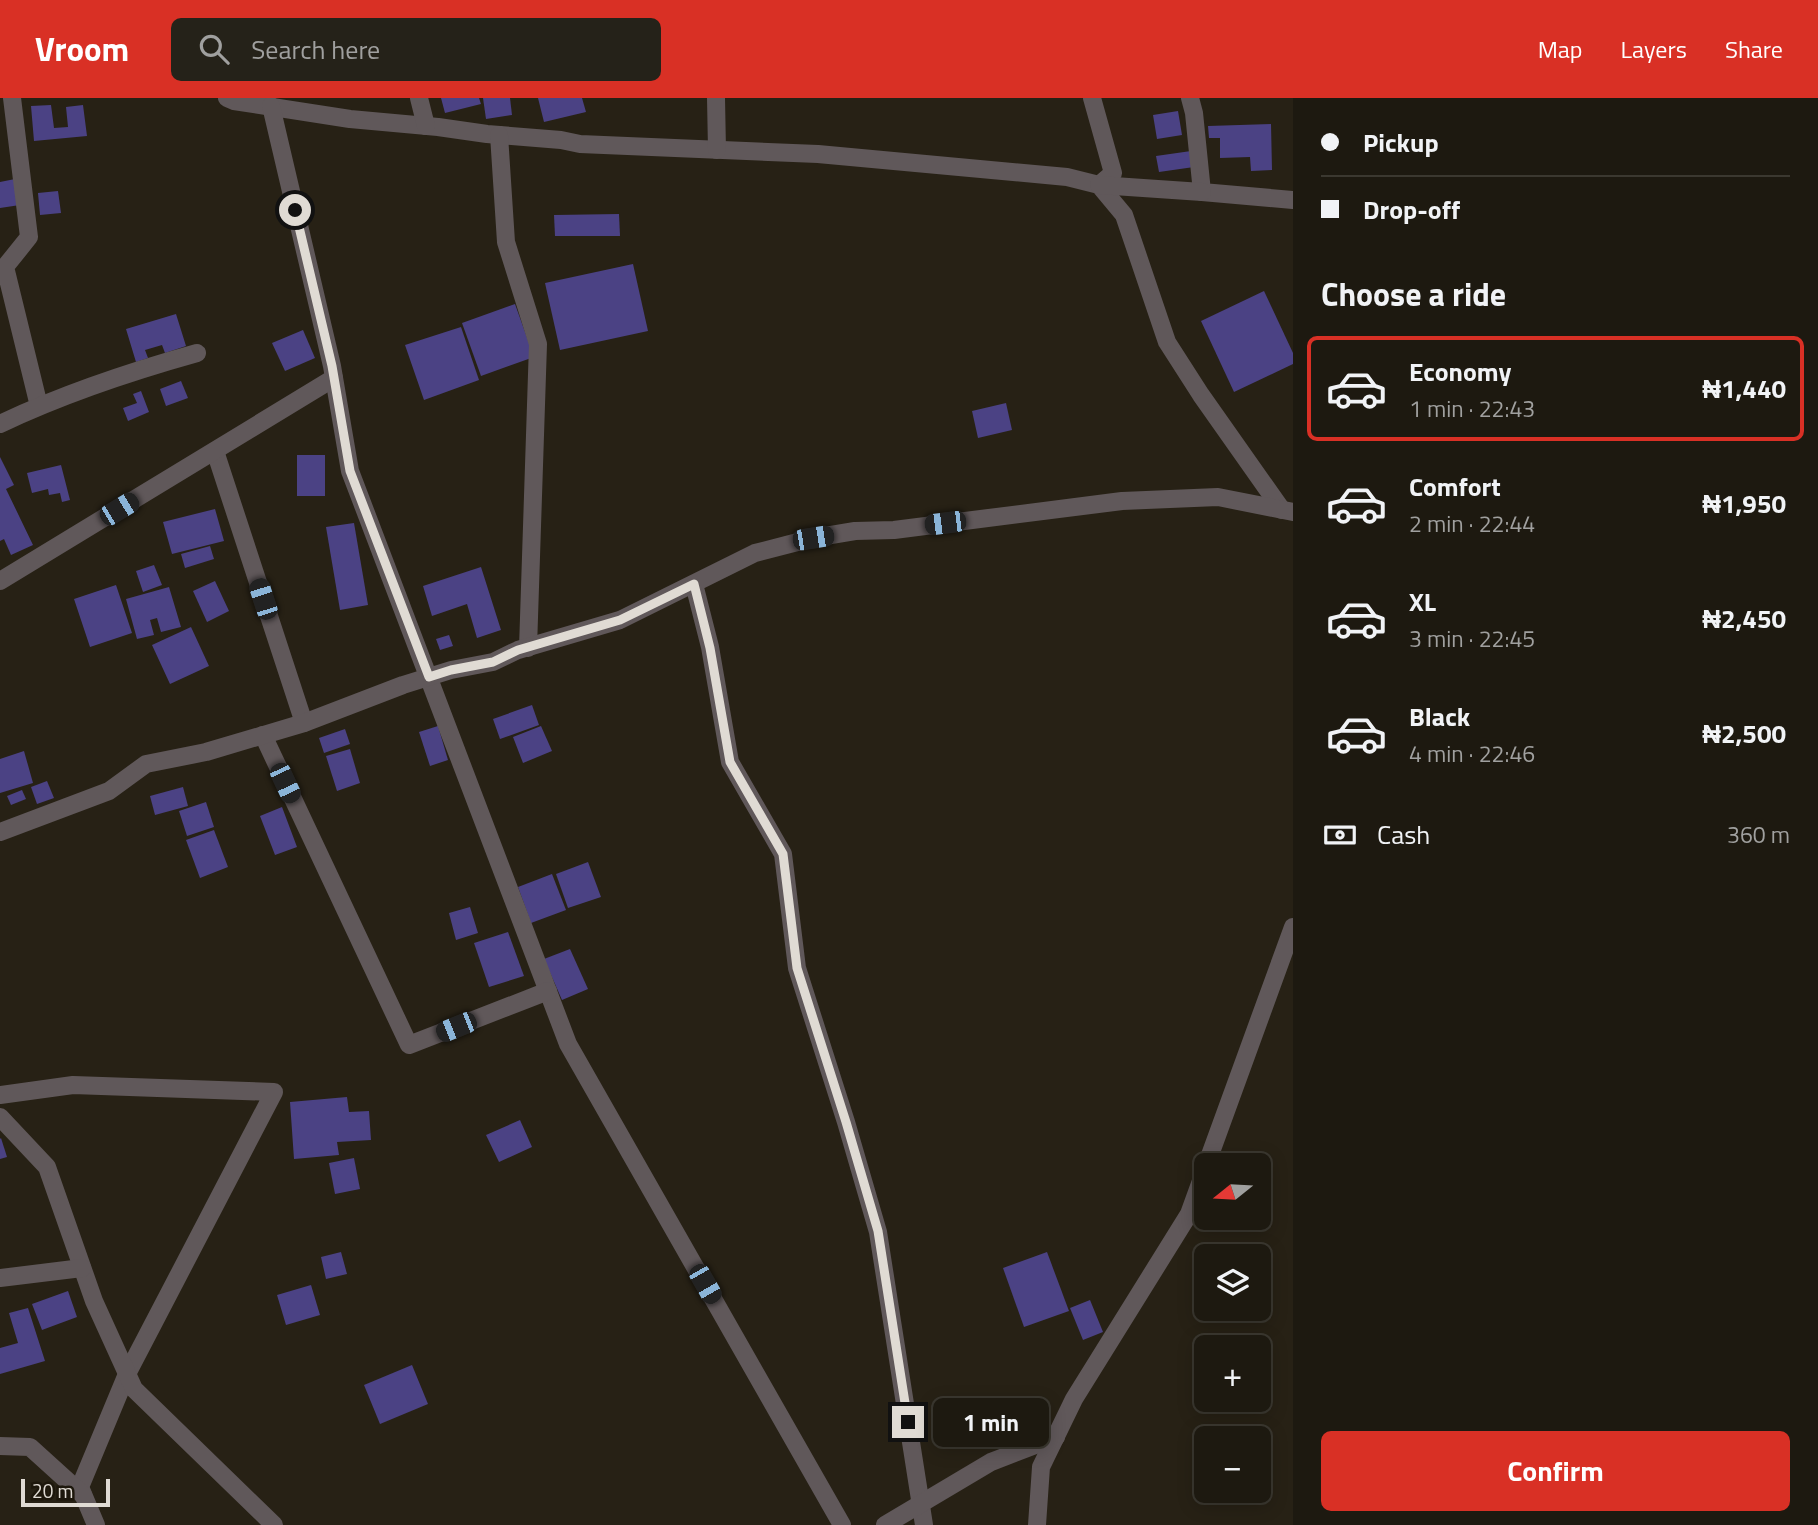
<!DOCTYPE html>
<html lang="en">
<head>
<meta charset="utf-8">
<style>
  body { margin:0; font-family:"Titillium Web",sans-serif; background:#252219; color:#f1f3f6; height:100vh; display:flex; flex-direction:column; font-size:26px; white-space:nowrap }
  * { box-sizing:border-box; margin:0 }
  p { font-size:23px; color:#a0a09f }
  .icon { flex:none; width:38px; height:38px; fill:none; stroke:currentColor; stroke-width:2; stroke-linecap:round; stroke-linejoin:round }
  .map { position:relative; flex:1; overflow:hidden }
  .side { display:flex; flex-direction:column; background:#1d1910; width:525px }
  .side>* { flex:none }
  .banner { display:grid; align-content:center; height:154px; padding:0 28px; background:#1d1910 }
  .needle { width:46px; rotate:252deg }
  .controls { position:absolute; left:1194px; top:1055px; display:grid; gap:14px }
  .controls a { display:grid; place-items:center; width:77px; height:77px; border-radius:10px; background:#1d1910; box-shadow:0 4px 18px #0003,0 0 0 2px #3b3830; font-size:35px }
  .scale { position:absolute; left:21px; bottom:18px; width:89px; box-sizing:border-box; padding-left:7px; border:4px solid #e0dbd4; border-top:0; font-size:19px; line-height:24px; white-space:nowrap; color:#e0dbd4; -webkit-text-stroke:5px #1d170c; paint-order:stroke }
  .end { position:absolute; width:32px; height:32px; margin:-16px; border:9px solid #e0dbd4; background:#111; box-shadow:0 0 0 4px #111 }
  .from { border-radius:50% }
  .bubble { position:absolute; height:49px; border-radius:10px; background:#1d1910; box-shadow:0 4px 18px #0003,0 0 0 2px #3b3830; font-size:23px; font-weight:700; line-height:49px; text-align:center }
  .car { position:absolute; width:21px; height:42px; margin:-21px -10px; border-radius:9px; box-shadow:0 0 5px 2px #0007; background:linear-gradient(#222 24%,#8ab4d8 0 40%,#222 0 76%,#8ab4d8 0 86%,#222 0) }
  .banner b { display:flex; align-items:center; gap:24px; height:66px; font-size:26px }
  .banner b+b { border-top:2px solid #3b3830 }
  .banner i { width:18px; height:18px; background:#f1f3f6 }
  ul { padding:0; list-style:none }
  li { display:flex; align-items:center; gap:21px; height:105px; margin:0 14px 10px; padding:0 14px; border:4px solid transparent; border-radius:10px }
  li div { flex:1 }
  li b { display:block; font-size:26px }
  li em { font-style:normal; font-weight:700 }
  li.on { border-color:#d93025 }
  li>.icon { width:63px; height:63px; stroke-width:1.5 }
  h2 { padding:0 28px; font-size:32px; line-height:84px }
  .pay { display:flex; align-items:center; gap:18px; height:77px; padding:0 28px; font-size:26px }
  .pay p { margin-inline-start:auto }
  .action { display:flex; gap:14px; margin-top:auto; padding:14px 28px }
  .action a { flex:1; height:80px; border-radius:10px; background:#d93025; color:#fff; font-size:28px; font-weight:700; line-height:80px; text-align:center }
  header { display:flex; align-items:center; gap:42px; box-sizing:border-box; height:98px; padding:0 35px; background:#d93025; color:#fff }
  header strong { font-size:33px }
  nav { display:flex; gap:38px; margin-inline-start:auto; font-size:24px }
  .search { width:490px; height:63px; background:#252219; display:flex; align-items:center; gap:18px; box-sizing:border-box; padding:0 24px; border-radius:10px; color:#a0a09f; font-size:26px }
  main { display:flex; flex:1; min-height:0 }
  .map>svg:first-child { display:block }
  .building { fill:#4b4284 }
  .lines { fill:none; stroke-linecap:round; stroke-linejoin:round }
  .street { stroke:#60585a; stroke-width:18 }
  .route { stroke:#e0dbd4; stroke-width:9 }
</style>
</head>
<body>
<header>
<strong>Vroom</strong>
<div class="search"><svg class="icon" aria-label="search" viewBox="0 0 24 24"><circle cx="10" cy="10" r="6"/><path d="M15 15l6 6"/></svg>Search here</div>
<nav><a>Map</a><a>Layers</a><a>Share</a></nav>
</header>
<main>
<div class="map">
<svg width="1293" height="1427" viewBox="0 0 1293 1427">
  <rect width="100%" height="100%" fill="#272115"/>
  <g class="building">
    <path d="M441,0H479L481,6L445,15Z"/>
    <path d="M483,0H510L512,17L486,21Z"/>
    <path d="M538,0H582L586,14L544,24Z"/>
    <path d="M51,7L54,30L68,29L66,9L83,7L87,38L34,43L31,8Z"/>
    <path d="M1178,13L1182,37L1157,41L1153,17Z"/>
    <path d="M1271,26L1272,72L1251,73L1250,59L1220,60V40H1209L1208,28Z"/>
    <path d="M1191,53L1194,69L1159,74L1156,58Z"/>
    <path d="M15,81L20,107L0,110V84Z"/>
    <path d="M58,93L61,115L40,117L38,95Z"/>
    <path d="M619,116L620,138H555L554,117Z"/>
    <path d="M633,166L648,233L560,252L545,185Z"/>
    <path d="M1264,193L1293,255V266L1234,294L1201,223Z"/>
    <path d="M515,206L534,259L481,278L462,225Z"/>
    <path d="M176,216L186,248L165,255L162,247L145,252L148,260L136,264L126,231Z"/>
    <path d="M461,229L479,282L424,302L405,247Z"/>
    <path d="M303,232L315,260L285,273L272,245Z"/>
    <path d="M181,283L188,300L166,308L160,291Z"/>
    <path d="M141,293L149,314L128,323L123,310L137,305L133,296Z"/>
    <path d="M1006,305L1012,332L978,340L972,313Z"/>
    <rect x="297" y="357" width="28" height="41"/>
    <path d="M0,359L14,387L6,391L33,447L11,457L4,441L0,443Z"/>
    <path d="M61,367L70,402L62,404L60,395L49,397L48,391L32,395L27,375Z"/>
    <path d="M215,411L224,443L172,456L163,424Z"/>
    <path d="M354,425L368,507L340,512L326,429Z"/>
    <path d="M210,448L214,461L185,470L181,456Z"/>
    <path d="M154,467L162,487L143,494L136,473Z"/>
    <path d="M481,469L501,532L477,540L467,506L432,518L423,488Z"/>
    <path d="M215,483L229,513L207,524L193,493Z"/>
    <path d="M116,487L132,535L90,549L74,501Z"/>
    <path d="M169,489L181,529L161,534L157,520L150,522L154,537L137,541L126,501Z"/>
    <path d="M191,529L209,568L170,586L152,547Z"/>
    <path d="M449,537L453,548L440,552L436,541Z"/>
    <path d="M532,607L539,627L500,641L493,621Z"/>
    <path d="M438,628L448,662L430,668L419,634Z"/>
    <path d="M541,628L552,653L523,665L513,639Z"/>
    <path d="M345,631L350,646L324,655L319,640Z"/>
    <path d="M350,651L360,685L337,693L326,658Z"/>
    <path d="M24,653L33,685L0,695V661Z"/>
    <path d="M47,683L54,700L37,706L31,689Z"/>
    <path d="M183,689L188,708L155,717L150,698Z"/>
    <path d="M22,692L26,701L11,707L7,698Z"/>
    <path d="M206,704L214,729L187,738L179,713Z"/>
    <path d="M282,709L297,749L275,757L260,718Z"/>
    <path d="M214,732L228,769L200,780L186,742Z"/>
    <path d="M588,764L601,799L568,810L556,776Z"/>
    <path d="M552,776L566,812L531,825L518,789Z"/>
    <path d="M470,809L478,835L456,842L449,815Z"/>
    <path d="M508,834L524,878L489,889L474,845Z"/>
    <path d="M570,851L588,891L562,902L544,861Z"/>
    <path d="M347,999L349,1014L369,1013L371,1042L337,1044L339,1057L294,1061L290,1004Z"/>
    <path d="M520,1022L532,1049L499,1064L486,1037Z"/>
    <path d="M1,1040L7,1059L0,1061V1041Z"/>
    <path d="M354,1060L360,1091L335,1096L329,1065Z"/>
    <path d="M341,1154L347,1176L326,1181L321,1159Z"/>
    <path d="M1047,1154L1069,1213L1024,1229L1003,1170Z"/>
    <path d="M311,1187L320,1217L286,1227L277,1197Z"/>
    <path d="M68,1193L77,1219L42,1232L32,1206Z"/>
    <path d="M1090,1202L1103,1234L1083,1242L1070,1210Z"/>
    <path d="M28,1210L45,1263L0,1276V1250L18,1245L9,1215Z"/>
    <path d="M412,1267L428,1306L380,1326L364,1287Z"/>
  </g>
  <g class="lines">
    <g class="street">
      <path d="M12,0L29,139L5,169L39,308"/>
      <path d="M227,0L234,3L350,21L438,29L487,36L561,42L580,46L818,56L1067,79L1099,87L1124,117L1167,244L1201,297L1282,412"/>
      <path d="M419,0L426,28"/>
      <path d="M716,0L717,52"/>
      <path d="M1092,0L1113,75L1099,87"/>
      <path d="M1190,0L1194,15L1202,94L1293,102"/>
      <path d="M271,8L332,268L350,373L568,946L842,1427"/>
      <path d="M499,37L506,144L538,246L528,550"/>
      <path d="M1099,87L1202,94"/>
      <path d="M0,326C63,296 129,274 197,255"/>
      <path d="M215,353L304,625"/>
      <path d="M0,483L334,280"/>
      <path d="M694,486L710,549L730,664L783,756L797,870L846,1024L878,1134L924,1427"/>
      <path d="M263,637L409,947L548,893"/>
      <path d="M0,734L109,693L146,666L206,654L304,625L403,587L451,572L493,564L518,552L620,522L755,455L813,440L855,433L894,432L1122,403L1218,399L1293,414"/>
      <path d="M0,997L73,987L274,994L127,1276L80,1389L96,1427"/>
      <path d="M0,1019L47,1069L94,1203L134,1291L274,1427"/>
      <path d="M1206,1068L1293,829"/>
      <path d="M0,1180L82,1170"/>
      <path d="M0,1348L30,1349L83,1397"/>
      <path d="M885,1427L991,1364L1056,1339"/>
      <path d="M1037,1427L1041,1369L1074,1301L1189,1116L1206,1069"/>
    </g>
  </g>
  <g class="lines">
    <path class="route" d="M295,112L332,268L350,373L429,579L451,572L493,564L518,552L620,522L694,486L710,550L730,664L783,756L797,870L846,1024L878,1133L908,1324"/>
  </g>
</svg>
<div class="controls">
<a><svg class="needle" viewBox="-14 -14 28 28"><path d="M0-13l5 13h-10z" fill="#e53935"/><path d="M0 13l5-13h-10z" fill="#a0a09f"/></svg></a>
<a><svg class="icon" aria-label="layers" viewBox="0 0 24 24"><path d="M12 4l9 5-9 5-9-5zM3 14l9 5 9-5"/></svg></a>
<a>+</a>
<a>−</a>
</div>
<div class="scale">20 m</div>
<i class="end from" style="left:295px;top:112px"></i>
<i class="end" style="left:908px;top:1324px"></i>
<div class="bubble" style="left:933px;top:1300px;width:116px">1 min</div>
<i class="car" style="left:119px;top:411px;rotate:59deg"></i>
<i class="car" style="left:945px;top:425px;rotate:263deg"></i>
<i class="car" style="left:813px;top:440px;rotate:81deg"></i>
<i class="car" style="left:263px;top:501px;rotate:342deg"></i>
<i class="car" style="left:285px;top:685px;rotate:155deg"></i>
<i class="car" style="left:456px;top:929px;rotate:248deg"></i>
<i class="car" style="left:705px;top:1186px;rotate:150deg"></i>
</div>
<section class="side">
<div class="banner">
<b><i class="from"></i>Pickup</b>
<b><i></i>Drop-off</b>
</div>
<h2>Choose a ride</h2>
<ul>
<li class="on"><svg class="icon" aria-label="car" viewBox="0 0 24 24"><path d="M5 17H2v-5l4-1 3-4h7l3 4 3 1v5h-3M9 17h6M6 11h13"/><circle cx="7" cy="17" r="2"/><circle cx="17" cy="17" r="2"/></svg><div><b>Economy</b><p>1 min · 22:43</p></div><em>₦1,440</em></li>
<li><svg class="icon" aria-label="car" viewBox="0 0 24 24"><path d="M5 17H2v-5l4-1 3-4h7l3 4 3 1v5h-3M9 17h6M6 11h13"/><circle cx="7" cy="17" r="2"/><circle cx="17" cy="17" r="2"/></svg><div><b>Comfort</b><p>2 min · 22:44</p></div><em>₦1,950</em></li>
<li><svg class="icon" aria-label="car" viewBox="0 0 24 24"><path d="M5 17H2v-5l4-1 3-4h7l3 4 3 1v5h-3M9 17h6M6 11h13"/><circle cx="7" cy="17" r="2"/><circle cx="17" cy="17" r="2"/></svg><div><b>XL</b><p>3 min · 22:45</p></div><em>₦2,450</em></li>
<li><svg class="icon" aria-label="car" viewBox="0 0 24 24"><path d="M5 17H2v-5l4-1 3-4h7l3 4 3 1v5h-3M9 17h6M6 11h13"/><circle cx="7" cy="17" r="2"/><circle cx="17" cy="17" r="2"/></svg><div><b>Black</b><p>4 min · 22:46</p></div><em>₦2,500</em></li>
</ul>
<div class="pay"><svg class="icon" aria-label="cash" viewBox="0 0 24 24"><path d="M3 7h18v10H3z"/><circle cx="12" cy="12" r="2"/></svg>Cash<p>360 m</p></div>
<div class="action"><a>Confirm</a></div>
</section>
</main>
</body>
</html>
